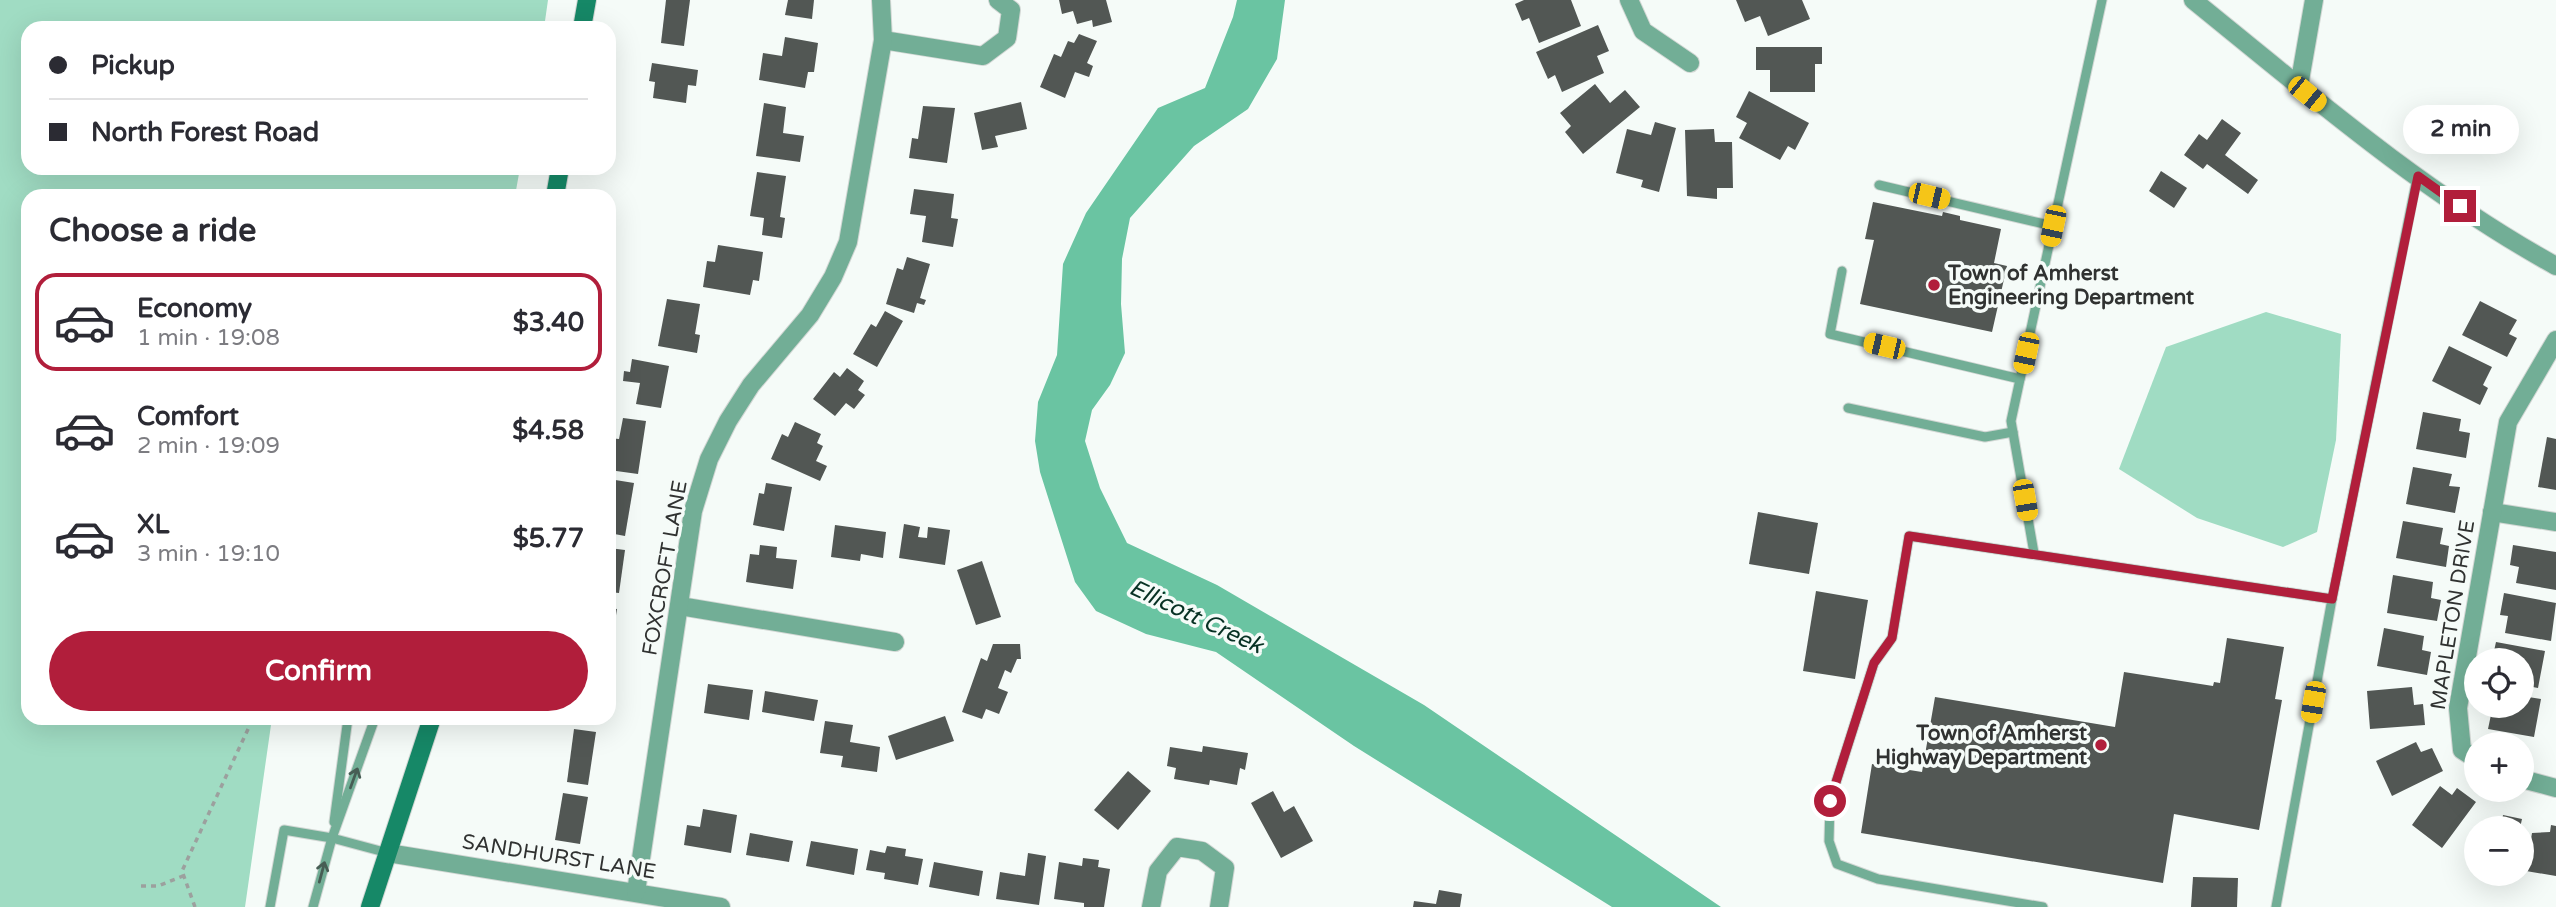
<!DOCTYPE html>
<html lang="en">
<head>
<meta charset="utf-8">
<style>
  body { margin:0; font-family:"Varela Round",sans-serif; background:#f2f2f3; color:#2b2b33; height:100vh; display:flex; flex-direction:column; font-size:26px; white-space:nowrap }
  * { box-sizing:border-box; margin:0 }
  p { font-size:23px; color:#7c7c81 }
  .icon { flex:none; width:38px; height:38px; fill:none; stroke:currentColor; stroke-width:2; stroke-linecap:round; stroke-linejoin:round }
  .map { position:relative; flex:1; overflow:hidden }
  .panel { position:absolute; left:21px; top:189px; width:595px; height:536px; display:flex; flex-direction:column; background:#fff; border-radius:21px; box-shadow:0 7px 28px #0002 }
  .panel>* { flex:none }
  .banner { position:absolute; left:21px; top:21px; width:595px; height:154px; border-radius:21px; box-shadow:0 7px 28px #0002; display:grid; align-content:center; height:154px; padding:0 28px; background:#fff }
  .controls { position:absolute; left:2464px; top:648px; display:grid; gap:14px }
  .controls a { display:grid; place-items:center; width:70px; height:70px; border-radius:50%; background:#fff; box-shadow:0 7px 28px #0002; font-size:35px }
  .end { position:absolute; width:32px; height:32px; margin:-16px; border:9px solid #b11e3b; background:#fff; box-shadow:0 0 0 4px #fff }
  .from { border-radius:50% }
  .bubble { position:absolute; height:49px; border-radius:24px; background:#fff; box-shadow:0 7px 28px #0002; font-size:23px; font-weight:700; line-height:49px; text-align:center }
  .car { position:absolute; width:21px; height:42px; margin:-21px -10px; border-radius:9px; box-shadow:0 0 5px 2px #0007; background:linear-gradient(#f5c518 24%,#345 0 40%,#f5c518 0 76%,#345 0 86%,#f5c518 0) }
  .banner b { display:flex; align-items:center; gap:24px; height:66px; font-size:26px }
  .banner b+b { border-top:2px solid #e1e1e2 }
  .banner i { width:18px; height:18px; background:#2b2b33 }
  ul { padding:0; list-style:none }
  li { display:flex; align-items:center; gap:21px; height:98px; margin:0 14px 10px; padding:0 14px; border:4px solid transparent; border-radius:21px }
  li div { flex:1 }
  li b { display:block; font-size:26px }
  li em { font-style:normal; font-weight:700 }
  li.selected { border-color:#b11e3b }
  li>.icon { width:63px; height:63px; stroke-width:1.5 }
  h2 { padding:0 28px; font-size:32px; line-height:84px }
  .button { display:flex; gap:14px; margin-top:auto; padding:14px 28px }
  .button a { flex:1; height:80px; border-radius:42px; background:#b11e3b; color:#fff; font-size:28px; font-weight:700; line-height:80px; text-align:center }
  .map>svg:first-child { display:block }
  .green { fill:#a0dcc3 }
  .water { fill:#6ac4a2 }
  .building { fill:#525754 }
  .lines { fill:none; stroke-linecap:round; stroke-linejoin:round }
  .service-casing { stroke:#d2d7d4; stroke-width:11 }
  .minor-casing { stroke:#d2d7d4; stroke-width:20 }
  .tertiary-casing { stroke:#d2d7d4; stroke-width:20 }
  .secondary-casing { stroke:#d2d7d4; stroke-width:20 }
  .path { stroke:#9ca09e; stroke-width:3.5; stroke-dasharray:5 5; stroke-linecap:butt }
  .service { stroke:#72ae96; stroke-width:9 }
  .minor { stroke:#72ae96; stroke-width:18 }
  .tertiary { stroke:#72ae96; stroke-width:18 }
  .secondary { stroke:#168867; stroke-width:18 }
  .oneway { stroke:#475d54 }
  .route { stroke:#b11e3b; stroke-width:9 }
  .poi-dot { fill:#b11e3b; stroke:#f5fbf8; stroke-width:2.5 }
  .labels { text-anchor:middle; dominant-baseline:central; stroke-width:7; stroke-linejoin:round; paint-order:stroke }
  .poi-label { font-size:21px; font-weight:bold; fill:#303231; stroke:#f5fbf8; text-anchor:start }
  .street-label { font-size:21px; fill:#303231; stroke:#f5fbf8 }
  .water-label { font-size:23px; font-style:italic; fill:#073224; stroke:#f5fbf8 }
</style>
</head>
<body>
<div class="map">
<svg width="2556" height="907" viewBox="0 0 2556 907">
  <rect width="100%" height="100%" fill="#f5fbf8"/>
  <g class="green">
    <path d="M0,0H548L544,28H28V168H520L515,196H28V718H272L245,907H0Z"/>
    <path d="M2266,312L2341,334L2336,440L2317,532L2283,547L2197,518L2119,469L2166,347Z"/>
  </g>
  <path class="water" d="M1237,0H1285L1277,59L1248,109L1194,146L1130,218L1122,259L1121,304L1125,353L1110,385L1092,410L1085,441L1100,488L1127,543L1217,585L1424,705L1721,907H1612L1354,746L1216,652L1146,634L1096,611L1075,582L1040,472L1035,441L1038,402L1057,355L1063,264L1086,213L1158,108L1205,88L1233,17Z"/>
  <g class="building">
    <path d="M666,0H690L684,46L661,43Z"/>
    <path d="M788,0H814L812,19L785,15Z"/>
    <path d="M1059,0H1106L1112,22L1093,27L1092,20L1077,24L1073,11L1062,14Z"/>
    <path d="M1524,0H1571L1581,26L1539,43L1529,18L1522,21L1515,4Z"/>
    <path d="M1736,0H1802L1810,19L1768,36L1760,16L1745,22Z"/>
    <path d="M1598,25L1609,51L1597,56L1604,73L1562,92L1555,75L1548,79L1536,52Z"/>
    <path d="M1079,34L1097,41L1087,63L1093,66L1089,77L1075,72L1065,98L1040,87L1054,54L1061,57L1068,41L1074,43Z"/>
    <path d="M785,37L818,43L814,72H808L805,88L759,80L763,53L782,56Z"/>
    <path d="M1756,47H1822V64H1815V92H1770V70H1756Z"/>
    <path d="M652,63L698,70L696,86L688,85L686,103L653,98L655,82L649,81Z"/>
    <path d="M1595,84L1610,103L1625,90L1640,107L1583,154L1565,132L1571,126L1560,113Z"/>
    <path d="M1749,91L1809,123L1795,150L1788,146L1780,160L1739,138L1747,123L1736,117Z"/>
    <path d="M1021,102L1027,129L995,136L998,147L982,150L974,113Z"/>
    <path d="M764,103L786,107L783,133L804,136L800,162L756,156Z"/>
    <path d="M923,106L955,108L947,163L909,158L912,138L918,139Z"/>
    <path d="M2222,119L2241,133L2225,155L2258,180L2248,194L2207,164L2203,169L2184,155L2199,134L2207,140Z"/>
    <path d="M1655,122L1676,128L1659,192L1641,187L1643,180L1616,173L1627,129L1651,135Z"/>
    <path d="M1714,129L1715,142H1732L1733,188H1717V199L1687,196L1685,130Z"/>
    <path d="M2161,171L2187,188L2174,208L2149,191Z"/>
    <path d="M757,172L786,176L780,217L785,218L782,238L762,235L764,218L750,216Z"/>
    <path d="M914,189L954,194L951,218L958,219L953,247L922,242L926,216L910,214Z"/>
    <path d="M1873,202L1942,216L1943,212L1960,216V220L2001,229L1994,263L2007,266L1992,332L1860,304L1874,240L1865,239Z"/>
    <path d="M718,245L763,252L759,281L753,280L750,295L703,287L707,261L715,262Z"/>
    <path d="M907,257L930,264L920,298L926,300L924,305L917,303L914,313L886,304L897,268L903,270Z"/>
    <path d="M667,299L700,304L695,334L700,335L697,353L658,346Z"/>
    <path d="M2480,301L2517,320L2509,334L2517,338L2507,357L2462,335Z"/>
    <path d="M885,311L903,321L877,367L853,354L871,324L876,327Z"/>
    <path d="M2449,346L2492,367L2483,385L2488,388L2480,405L2432,381Z"/>
    <path d="M632,359L669,366L661,408L636,404L640,383L623,381L624,371L630,372Z"/>
    <path d="M847,368L864,381L858,390L865,395L854,409L846,403L835,416L813,399L834,372L840,377Z"/>
    <path d="M2423,412L2461,419L2459,431L2470,433L2466,458L2416,449Z"/>
    <path d="M623,418L646,421L638,474L609,470V438L619,439Z"/>
    <path d="M795,422L821,434L817,443L823,446L816,461L827,466L820,481L771,459L782,434L788,437Z"/>
    <path d="M2547,437L2556,439V490L2538,487Z"/>
    <path d="M2413,467L2452,474L2449,486L2460,487L2455,513L2406,504Z"/>
    <path d="M609,479L634,483L625,536L609,533Z"/>
    <path d="M766,483L792,487L784,531L753,525L759,493L764,494Z"/>
    <path d="M1758,512L1818,523L1809,574L1749,564Z"/>
    <path d="M2403,521L2443,528L2440,544L2449,546L2446,567L2396,558Z"/>
    <path d="M904,524L920,527L918,537L927,538L928,527L950,530L945,565L899,558Z"/>
    <path d="M835,525L886,532L883,558L861,554L860,561L831,557Z"/>
    <path d="M760,545L777,547L776,558L797,560L793,589L746,582L750,554L759,555Z"/>
    <path d="M2513,545L2556,552V590L2516,583L2519,567L2510,565Z"/>
    <path d="M609,548L625,550L619,593L609,592Z"/>
    <path d="M982,561L1001,617L976,625L957,570Z"/>
    <path d="M2393,575L2433,582L2431,598L2441,600L2437,621L2387,613Z"/>
    <path d="M1816,591L1868,600L1855,679L1803,671Z"/>
    <path d="M2504,593L2556,603L2551,641L2505,633L2508,616L2500,615Z"/>
    <path d="M609,608L617,609L612,640L609,639Z"/>
    <path d="M2384,628L2424,636L2422,650L2431,652L2427,675L2377,666Z"/>
    <path d="M2227,638L2284,647L2275,699L2282,700L2259,830L2174,814L2163,883L1861,833L1872,764L1922,772L1935,697L2115,727L2124,672L2213,686L2214,682L2220,683Z"/>
    <path d="M2496,642L2545,651L2538,688L2522,685V660H2492Z"/>
    <path d="M993,644H1020L1021,659H1017L1011,673L1005,670L998,688L1008,692L999,714L986,709L982,719L962,712L981,658L987,661Z"/>
    <path d="M708,684L753,690L749,720L704,713Z"/>
    <path d="M2412,687L2414,705L2423,704L2425,725L2370,729L2367,691Z"/>
    <path d="M765,691L818,700L814,721L762,712Z"/>
    <path d="M2522,696L2541,699L2534,737L2488,729L2492,710L2484,709V705H2522Z"/>
    <path d="M945,716L954,741L896,760L888,736Z"/>
    <path d="M825,721L853,725L850,742L880,747L877,772L841,767L843,756L820,753Z"/>
    <path d="M574,729L596,732L588,785L567,782Z"/>
    <path d="M2416,742L2421,752L2432,748L2443,771L2392,796L2376,761Z"/>
    <path d="M1203,746L1248,753L1245,770L1240,768L1237,785L1210,780L1209,785L1174,779L1176,768L1167,766L1170,747L1202,752Z"/>
    <path d="M1128,771L1151,791L1118,830L1094,810Z"/>
    <path d="M2440,786L2452,795L2457,788L2476,802L2442,848L2412,825Z"/>
    <path d="M1273,791L1284,812L1294,806L1313,841L1281,858L1251,803Z"/>
    <path d="M563,793L588,797L580,844L555,840Z"/>
    <path d="M703,809L737,815L731,853L684,845L687,825L700,827Z"/>
    <path d="M2503,815L2522,819L2520,828H2482L2483,820L2502,821Z"/>
    <path d="M2551,825L2556,826V876L2526,871L2532,833L2550,832Z"/>
    <path d="M750,833L793,841L789,862L746,855Z"/>
    <path d="M811,841L858,849L854,875L806,866Z"/>
    <path d="M887,846L906,849L905,856L923,859L918,885L884,879L885,873L866,870L870,850L885,853Z"/>
    <path d="M1028,853L1046,856L1039,905L996,899L1000,872L1025,876Z"/>
    <path d="M1083,858L1099,860L1098,867L1110,869L1104,907H1084V903L1054,899L1059,862L1082,866Z"/>
    <path d="M934,862L983,871L979,896L929,887Z"/>
    <path d="M2193,877L2238,878L2237,907H2191Z"/>
    <path d="M1439,890L1462,894L1460,907H1413L1414,901L1436,904Z"/>
  </g>
  <g class="lines">
    <defs>
      <g id="service">
        <path d="M1879,185L2053,226"/>
        <path d="M1842,271L1830,334L2020,379"/>
        <path d="M1848,408L1985,437L2013,432"/>
        <path d="M2034,553L2011,421L2102,0"/>
        <path d="M334,822L348,718"/>
        <path d="M270,907L284,830L332,838L388,853"/>
        <path d="M313,907L332,838L375,718"/>
        <path d="M2043,907L1878,879L1837,864L1829,841L1830,801L1874,663L1892,638L1909,536L2332,599L2417,178"/>
        <path d="M2276,907L2332,599"/>
      </g>
      <g id="minor">
        <path d="M1629,0L1643,31L1690,63"/>
        <path d="M883,40L983,56L1007,38L1011,10L998,0"/>
        <path d="M2299,86L2314,0"/>
        <path d="M2492,512L2556,522"/>
        <path d="M680,606L895,642"/>
        <path d="M2476,759L2462,750L2458,708L2508,422L2556,340"/>
        <path d="M2522,779L2556,788"/>
        <path d="M388,853L721,907"/>
        <path d="M636,892L693,511L709,459L728,421L751,385L810,315L833,277L848,242L883,40L881,0"/>
        <path d="M1151,907L1158,871L1177,847L1202,851L1225,868L1219,907"/>
      </g>
      <path id="tertiary" d="M2193,0C2309,94 2424,193 2556,266"/>
      <g id="secondary">
        <path d="M582,28L587,0"/>
        <path d="M555,196L560,168"/>
        <path d="M370,907L432,718"/>
      </g>
    </defs>
    <use href="#service" class="service-casing"/>
    <use href="#minor" class="minor-casing"/>
    <use href="#tertiary" class="tertiary-casing"/>
    <use href="#secondary" class="secondary-casing"/>
    <g class="path">
      <path d="M141,886H158L183,876"/>
      <path d="M195,907L182,871L249,727L251,718"/>
    </g>
    <use href="#service" class="service"/>
    <use href="#minor" class="minor"/>
    <use href="#tertiary" class="tertiary"/>
    <use href="#secondary" class="secondary"/>
  </g>
  <defs><path id="oneway-shaft" d="M-6 0H5M1.5-3L5.5 0L1.5 3" fill="none" stroke-width="1.6" stroke-linecap="round" stroke-linejoin="round" transform="scale(1.75)"/></defs>
  <g class="oneway">
    <use href="#oneway-shaft" transform="translate(354 778) rotate(-70)"/>
    <use href="#oneway-shaft" transform="translate(322 872) rotate(-75)"/>
  </g>
  <g class="lines">
    <path class="route" d="M1830,801L1874,663L1892,638L1909,536L2332,599L2418,176L2460,206"/>
  </g>
  <g class="poi-dot">
    <circle cx="1934" cy="285" r="7"/>
    <circle cx="2101" cy="745" r="7"/>
  </g>
  <g class="labels">
    <g class="poi-label">
      <text x="1948" y="273">Town of Amherst<tspan x="1948" dy="24">Engineering Department</tspan></text>
      <text x="2087" y="733" text-anchor="end">Town of Amherst<tspan x="2087" dy="24">Highway Department</tspan></text>
    </g>
    <g class="street-label">
      <text transform="translate(665 568) rotate(-80)">FOXCROFT LANE</text>
      <text transform="translate(2453 615) rotate(-81)">MAPLETON DRIVE</text>
      <text transform="translate(559 857) rotate(9)">SANDHURST LANE</text>
    </g>
    <g class="water-label">
      <text transform="translate(1196 617) rotate(25)">Ellicott Creek</text>
    </g>
  </g>
</svg>
<div class="controls">
<a><svg class="icon" aria-label="locate" viewBox="0 0 24 24"><circle cx="12" cy="12" r="6"/><path d="M12 2v4M12 18v4M2 12h4M18 12h4"/></svg></a>
<a>+</a>
<a>−</a>
</div>
<i class="end from" style="left:1830px;top:801px"></i>
<i class="end" style="left:2460px;top:206px"></i>
<div class="bubble" style="left:2403px;top:105px;width:116px">2 min</div>
<i class="car" style="left:2307px;top:94px;rotate:129deg"></i>
<i class="car" style="left:1929px;top:196px;rotate:103deg"></i>
<i class="car" style="left:2053px;top:226px;rotate:192deg"></i>
<i class="car" style="left:1884px;top:346px;rotate:283deg"></i>
<i class="car" style="left:2026px;top:353px;rotate:192deg"></i>
<i class="car" style="left:2025px;top:500px;rotate:170deg"></i>
<i class="car" style="left:2313px;top:702px;rotate:190deg"></i>
<div class="banner">
<b><i class="from"></i>Pickup</b>
<b><i></i>North Forest Road</b>
</div>
<section class="panel">
<h2>Choose a ride</h2>
<ul>
<li class="selected"><svg class="icon" aria-label="car" viewBox="0 0 24 24"><path d="M5 17H2v-5l4-1 3-4h7l3 4 3 1v5h-3M9 17h6M6 11h13"/><circle cx="7" cy="17" r="2"/><circle cx="17" cy="17" r="2"/></svg><div><b>Economy</b><p>1 min · 19:08</p></div><em>$3.40</em></li>
<li><svg class="icon" aria-label="car" viewBox="0 0 24 24"><path d="M5 17H2v-5l4-1 3-4h7l3 4 3 1v5h-3M9 17h6M6 11h13"/><circle cx="7" cy="17" r="2"/><circle cx="17" cy="17" r="2"/></svg><div><b>Comfort</b><p>2 min · 19:09</p></div><em>$4.58</em></li>
<li><svg class="icon" aria-label="car" viewBox="0 0 24 24"><path d="M5 17H2v-5l4-1 3-4h7l3 4 3 1v5h-3M9 17h6M6 11h13"/><circle cx="7" cy="17" r="2"/><circle cx="17" cy="17" r="2"/></svg><div><b>XL</b><p>3 min · 19:10</p></div><em>$5.77</em></li>
</ul>
<div class="button"><a>Confirm</a></div>
</section>
</div>
</body>
</html>
